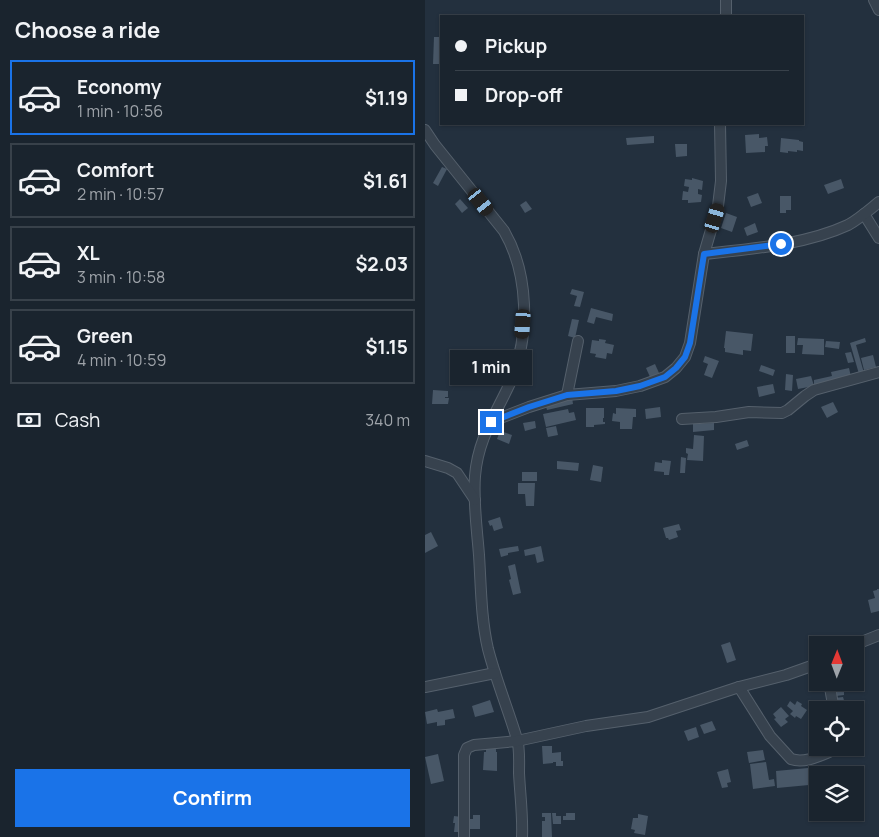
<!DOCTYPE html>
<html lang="en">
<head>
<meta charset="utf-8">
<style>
  body { margin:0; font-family:Manrope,sans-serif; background:#232c36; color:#f1f3f6; height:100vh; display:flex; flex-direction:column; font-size:19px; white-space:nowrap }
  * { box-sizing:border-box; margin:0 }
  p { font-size:16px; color:#9fa4aa }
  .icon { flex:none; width:28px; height:28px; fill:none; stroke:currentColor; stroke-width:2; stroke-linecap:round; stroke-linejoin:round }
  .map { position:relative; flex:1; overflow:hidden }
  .details { display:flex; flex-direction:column; background:#1a242e; width:425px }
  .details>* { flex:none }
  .banner { position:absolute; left:15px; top:15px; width:364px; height:110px; border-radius:0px; box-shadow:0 1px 4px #0004,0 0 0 1px #38414a; display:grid; align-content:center; height:110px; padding:0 15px; background:#1a242e }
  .needle { width:32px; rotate:1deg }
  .buttons { position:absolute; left:384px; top:636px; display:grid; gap:10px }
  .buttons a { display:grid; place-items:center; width:55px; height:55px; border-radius:0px; background:#1a242e; box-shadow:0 1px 4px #0004,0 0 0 1px #38414a; font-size:25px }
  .end { position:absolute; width:22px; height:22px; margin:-11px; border:6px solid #1a73e8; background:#fff; box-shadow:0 0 0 2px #fff }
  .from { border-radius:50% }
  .bubble { position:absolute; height:35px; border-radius:0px; background:#1a242e; box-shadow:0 1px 4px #0004,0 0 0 1px #38414a; font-size:16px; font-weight:700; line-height:35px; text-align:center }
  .car { position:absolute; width:15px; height:30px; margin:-15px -8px; border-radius:6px; box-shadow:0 0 4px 1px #0007; background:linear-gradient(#222 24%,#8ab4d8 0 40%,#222 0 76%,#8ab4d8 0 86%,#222 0) }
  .banner b { display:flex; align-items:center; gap:18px; height:48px; font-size:19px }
  .banner b+b { border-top:1px solid #38414a }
  .banner i { width:12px; height:12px; background:#f1f3f6 }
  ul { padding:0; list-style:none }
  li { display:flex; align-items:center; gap:15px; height:75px; margin:0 10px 8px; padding:0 5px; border:2px solid #38414a; border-radius:0px }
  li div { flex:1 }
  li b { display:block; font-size:19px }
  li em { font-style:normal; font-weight:700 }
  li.selected { border-color:#1a73e8 }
  li>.icon { width:45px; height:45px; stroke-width:1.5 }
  h2 { padding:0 15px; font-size:22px; line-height:60px }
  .pay { display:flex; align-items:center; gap:12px; height:55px; padding:0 15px; font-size:19px }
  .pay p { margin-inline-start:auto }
  .primary-button { display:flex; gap:10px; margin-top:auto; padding:10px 15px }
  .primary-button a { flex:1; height:58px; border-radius:0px; background:#1a73e8; color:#fff; font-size:20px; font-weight:700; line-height:58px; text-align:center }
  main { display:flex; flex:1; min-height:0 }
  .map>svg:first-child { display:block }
  .building { fill:#485767 }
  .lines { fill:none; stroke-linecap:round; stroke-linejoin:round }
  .minor-casing { stroke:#55606c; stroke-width:12 }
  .minor { stroke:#37424e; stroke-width:10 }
  .route { stroke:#1a73e8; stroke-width:6 }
</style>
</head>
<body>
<main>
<section class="details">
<h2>Choose a ride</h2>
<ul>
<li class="selected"><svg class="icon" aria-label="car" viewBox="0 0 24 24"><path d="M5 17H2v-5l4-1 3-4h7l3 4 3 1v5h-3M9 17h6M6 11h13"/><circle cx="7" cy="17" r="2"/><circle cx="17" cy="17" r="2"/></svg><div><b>Economy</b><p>1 min · 10:56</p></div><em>$1.19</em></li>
<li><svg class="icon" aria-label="car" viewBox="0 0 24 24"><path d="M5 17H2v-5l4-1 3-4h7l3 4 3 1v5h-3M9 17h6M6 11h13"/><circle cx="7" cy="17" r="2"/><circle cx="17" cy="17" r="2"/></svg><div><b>Comfort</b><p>2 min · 10:57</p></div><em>$1.61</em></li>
<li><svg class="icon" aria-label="car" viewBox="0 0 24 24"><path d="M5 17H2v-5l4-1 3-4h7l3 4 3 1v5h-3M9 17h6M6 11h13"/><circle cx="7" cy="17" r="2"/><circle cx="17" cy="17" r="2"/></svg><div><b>XL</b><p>3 min · 10:58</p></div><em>$2.03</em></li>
<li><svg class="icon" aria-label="car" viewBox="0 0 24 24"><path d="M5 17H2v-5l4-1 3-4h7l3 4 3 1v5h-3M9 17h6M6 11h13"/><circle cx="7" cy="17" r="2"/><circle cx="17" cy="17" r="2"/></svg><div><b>Green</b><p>4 min · 10:59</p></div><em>$1.15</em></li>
</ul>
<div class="pay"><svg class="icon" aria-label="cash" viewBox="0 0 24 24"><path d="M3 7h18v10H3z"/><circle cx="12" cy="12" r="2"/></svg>Cash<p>340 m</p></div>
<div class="primary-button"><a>Confirm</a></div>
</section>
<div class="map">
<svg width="454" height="837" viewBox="0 0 454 837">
  <rect width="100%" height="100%" fill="#23303e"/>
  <g class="building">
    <path d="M9,37H16V64H8Z"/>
    <path d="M334,134V138L342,137L343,146H340V152L321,153L320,135Z"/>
    <path d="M229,136V143L202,145L201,138Z"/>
    <path d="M356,138L374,140V141L378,142V151L372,150V152L363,151V153L355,152Z"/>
    <path d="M250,144H262V156L251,157Z"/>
    <path d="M17,167L22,169L13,186L8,183Z"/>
    <path d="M267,178L278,181L277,190L273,189V194L277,195L276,202L263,203V200H257L258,191L263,192L264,187L259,186L260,179L267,180Z"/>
    <path d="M416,179L419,188L403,194L399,185Z"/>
    <path d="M333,193L337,203L326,207L322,197Z"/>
    <path d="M355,196H366V210H361V213H355Z"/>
    <path d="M35,199L43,208L37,213L30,204Z"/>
    <path d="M101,201L107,209L100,213L95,205Z"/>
    <path d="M301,213L312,217L307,232L296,228Z"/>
    <path d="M330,223L333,232L322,236L319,228Z"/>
    <path d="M147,289L159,292L155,307L149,306L152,296L145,294Z"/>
    <path d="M166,308L188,314L187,321L171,317L169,324L162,322Z"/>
    <path d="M147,319L154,320L150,338L143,336Z"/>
    <path d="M301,331L328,334L326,351L318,350V355L300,352V348H299Z"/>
    <rect x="361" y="336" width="9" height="17"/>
    <path d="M373,338L399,339V355L377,354L378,345H372Z"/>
    <path d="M440,338L441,342L431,345L439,373L434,374L425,343Z"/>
    <path d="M174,339L181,340L180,343L189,345L187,354L182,353L181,359L170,357L171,354L165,353L167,340L174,341Z"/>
    <path d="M401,341L415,342L414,349L400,347Z"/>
    <path d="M426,352L429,362L423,363L420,353Z"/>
    <path d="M448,355L451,367L439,370L436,358Z"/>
    <path d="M280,356L294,361L287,378L279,375L283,364L278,362Z"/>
    <path d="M230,364L234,373L225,377L221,368Z"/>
    <path d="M336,365L350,370L348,376L334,371Z"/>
    <path d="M424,368L426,377L389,385V380L407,376L406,372Z"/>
    <path d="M361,374L368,375L367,391L360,390Z"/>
    <path d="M386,376L389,386L373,389L371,379Z"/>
    <path d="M348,384L350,393L334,397L332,387Z"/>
    <path d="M8,390L23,391V397H20V398H24L23,404H7Z"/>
    <path d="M147,397L148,404L122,410L120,403Z"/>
    <path d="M408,402L413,412L402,418L396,407Z"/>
    <path d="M235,407L236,417L221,419L220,409Z"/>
    <path d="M161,408H179V418H178V422H180V424L169,425V427H161Z"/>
    <path d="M191,408L211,409V417H208L207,429H195V422L187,421L188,413L191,414Z"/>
    <path d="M143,409L144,413L149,412L151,420L121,427L118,414Z"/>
    <path d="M110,421L111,428L100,431L98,423Z"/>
    <path d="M289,423V430L268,432V424Z"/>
    <path d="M131,426L133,435L123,437L121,428Z"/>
    <path d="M75,431L87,435L84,444L72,439Z"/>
    <path d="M269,435L279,436L278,461L262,460L263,454L261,453V448L268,449Z"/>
    <path d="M322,440L324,446L312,450L310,444Z"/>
    <path d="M256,457L261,458L260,473H255Z"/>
    <path d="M237,460L246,461L244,475H239V472L229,471L230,462L237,463Z"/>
    <path d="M132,461L154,463L153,471L132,469Z"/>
    <path d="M168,465L178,467L176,482L165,480Z"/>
    <rect x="97" y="472" width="15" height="9"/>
    <path d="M93,483H110L109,506H101L100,494H93Z"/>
    <path d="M75,517L78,528L69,531L67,525L65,526L63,521Z"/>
    <path d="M254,524L256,530L251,531L253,537L244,540L243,538H241L238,528Z"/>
    <path d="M6,532L13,546L0,553V535Z"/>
    <path d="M93,546L94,551L83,553V555L76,557L74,549Z"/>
    <path d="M116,546L119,561L112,563L110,554L100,556L99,550Z"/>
    <path d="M90,564L96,593L88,595L84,580L86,579L83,566Z"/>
    <path d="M452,589H454V611L446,613L443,600L450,598L448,591L452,590Z"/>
    <path d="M305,642L311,660L302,663L296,645Z"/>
    <path d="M419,685V695L411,696L408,687Z"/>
    <path d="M418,697L421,707L413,708L410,698Z"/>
    <path d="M65,700L69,712L50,717L47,706Z"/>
    <path d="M365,701L370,705L372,701L377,704L376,706L382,710L376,719L371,716L370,718L365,714L368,711L362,706Z"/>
    <path d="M356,707L364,716L360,719L363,722L356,727L349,719L351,718L348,714Z"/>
    <path d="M12,709L13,712L28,709L30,718L20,720V725L12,726V722L2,724L0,712Z"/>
    <path d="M287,721L291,730L279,734L275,725Z"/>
    <path d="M271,727L274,737L263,741L259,731Z"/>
    <path d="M117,746H127V753L136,752V761H138V766H131V762H128V763L118,764Z"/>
    <path d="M61,749H71V752H72V771L58,770L59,752H61Z"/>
    <path d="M338,750L340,760L324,763L322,752Z"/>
    <path d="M13,754L19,781L6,784L0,757Z"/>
    <path d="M341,762L344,780L349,779L350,786L328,789L325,764Z"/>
    <path d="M383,768L384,785L352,788L351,771Z"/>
    <path d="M303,769L306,782L302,783L303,787L297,788L292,772Z"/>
    <path d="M117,813H126L127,837H117V821H120V817H117Z"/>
    <path d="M127,813H131V816H136V824H128Z"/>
    <path d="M141,813H150V820H138V816H141Z"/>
    <path d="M213,814L223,816L220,835L209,833L210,830L206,829L208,818H213Z"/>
    <path d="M48,815H55V829H42V819H48Z"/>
    <path d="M29,816L37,817L34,824L33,832H29L30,823H28Z"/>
  </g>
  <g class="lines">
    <defs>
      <g id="minor">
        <path d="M449,0L454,10"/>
        <path d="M301,16V0"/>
        <path d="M0,130L10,145L79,231C104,274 105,335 86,381C71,414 53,438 50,476C48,502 52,529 54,555C56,586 56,619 63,649C71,680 83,709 92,739C95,749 94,762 94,773C95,794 98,816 97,837"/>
        <path d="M439,214L454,238"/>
        <path d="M279,254C325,249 380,245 423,225C434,219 444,210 454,202"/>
        <path d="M142,395L153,341"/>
        <path d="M257,419L291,417L324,412L357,413L363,410L380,396L389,390L454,372"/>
        <path d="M65,422L104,407L142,395L191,391L215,386L240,377L251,368L260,357L265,343L279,254L293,206L296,181L295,124"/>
        <path d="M0,461L23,468L32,473L50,500"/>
        <path d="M429,645L454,635"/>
        <path d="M404,682L409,710"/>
        <path d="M0,687L70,673"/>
        <path d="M314,687L345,736L366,759C380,764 396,755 409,750L410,748"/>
        <path d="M39,837V755L42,748L49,745L92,741L161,726L223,717L314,687L361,675L392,664"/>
      </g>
    </defs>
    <use href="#minor" class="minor-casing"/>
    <use href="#minor" class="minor"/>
  </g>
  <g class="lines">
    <path class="route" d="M66,422L104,407L142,395L191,391L215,386L240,377L251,368L260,357L265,343L279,254L356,244"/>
  </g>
</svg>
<div class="buttons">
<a><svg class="needle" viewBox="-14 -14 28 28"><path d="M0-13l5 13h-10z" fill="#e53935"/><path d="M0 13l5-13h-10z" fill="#9fa4aa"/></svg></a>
<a><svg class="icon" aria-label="locate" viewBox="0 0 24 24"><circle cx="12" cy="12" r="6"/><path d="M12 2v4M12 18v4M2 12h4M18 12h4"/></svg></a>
<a><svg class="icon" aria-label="layers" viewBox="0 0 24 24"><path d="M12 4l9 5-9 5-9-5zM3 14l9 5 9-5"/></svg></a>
</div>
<i class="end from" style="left:356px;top:244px"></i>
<i class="end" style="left:66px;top:422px"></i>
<div class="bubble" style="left:25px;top:350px;width:82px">1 min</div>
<i class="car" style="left:56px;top:202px;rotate:141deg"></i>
<i class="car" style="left:290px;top:218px;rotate:17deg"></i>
<i class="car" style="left:98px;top:324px;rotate:184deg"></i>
<div class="banner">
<b><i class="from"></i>Pickup</b>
<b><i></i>Drop-off</b>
</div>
</div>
</main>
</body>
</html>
